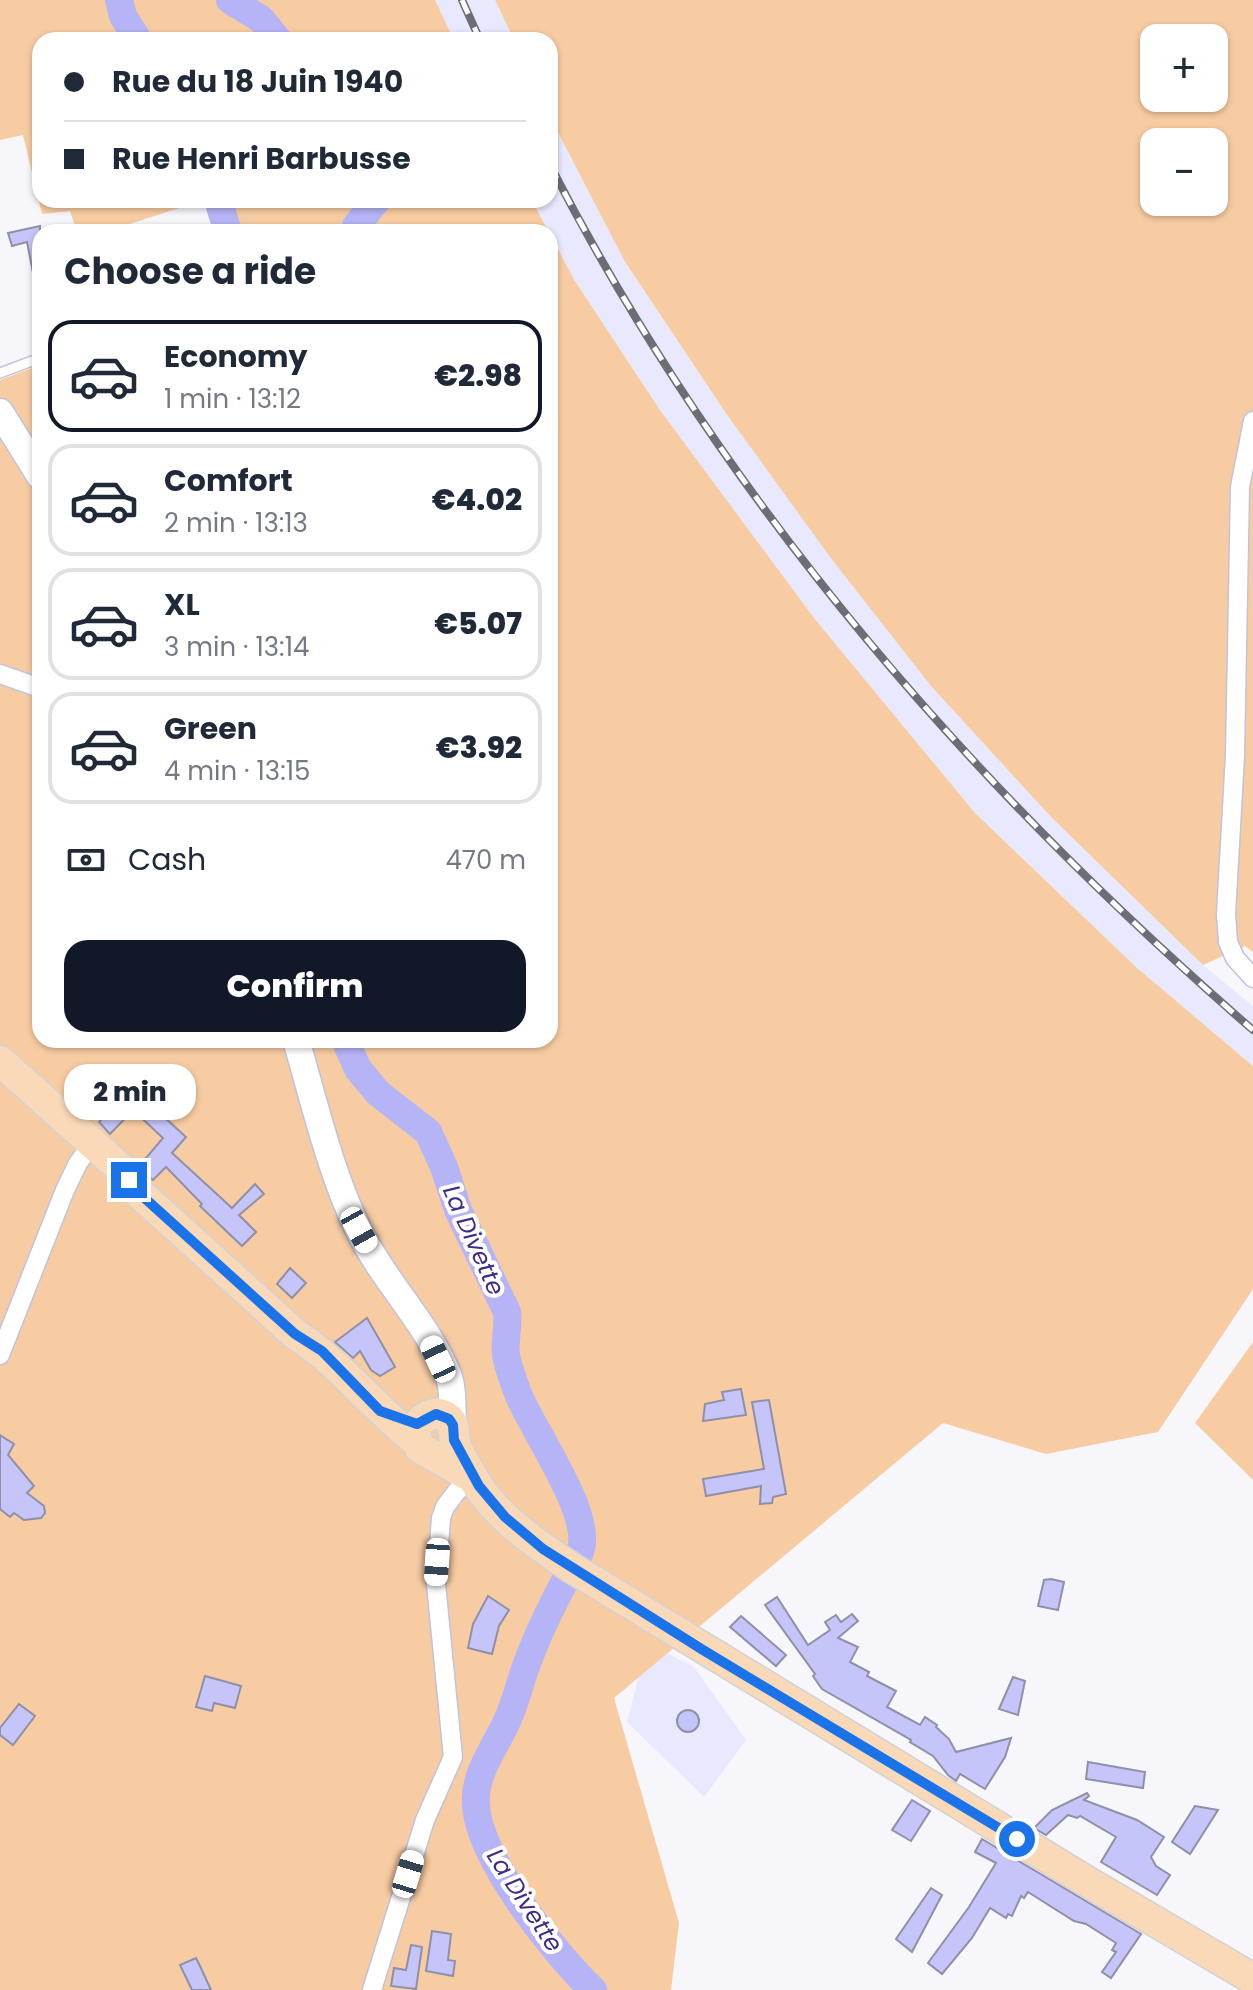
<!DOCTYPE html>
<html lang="en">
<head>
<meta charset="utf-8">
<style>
  body { margin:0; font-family:Poppins,sans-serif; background:#f6f6f7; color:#1f2937; height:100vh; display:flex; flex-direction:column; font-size:30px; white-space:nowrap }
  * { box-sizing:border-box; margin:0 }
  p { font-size:26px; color:#747a83 }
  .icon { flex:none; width:44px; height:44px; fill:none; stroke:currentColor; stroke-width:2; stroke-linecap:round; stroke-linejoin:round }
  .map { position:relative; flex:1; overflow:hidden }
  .drawer { position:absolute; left:32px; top:224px; width:526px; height:824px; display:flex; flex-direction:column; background:#fff; border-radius:24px; box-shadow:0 2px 6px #0004 }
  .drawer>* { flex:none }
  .guide { position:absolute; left:32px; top:32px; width:526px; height:176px; border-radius:24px; box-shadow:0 2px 6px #0004; display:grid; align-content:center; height:176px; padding:0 32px; background:#fff }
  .fabs { position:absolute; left:1140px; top:24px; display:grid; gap:16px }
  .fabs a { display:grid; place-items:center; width:88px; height:88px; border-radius:16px; background:#fff; box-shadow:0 2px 6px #0004; font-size:40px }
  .end { position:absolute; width:36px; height:36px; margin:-18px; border:10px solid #1a73e8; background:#fff; box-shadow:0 0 0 4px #fff }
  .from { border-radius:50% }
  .bubble { position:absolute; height:56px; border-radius:24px; background:#fff; box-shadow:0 2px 6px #0004; font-size:26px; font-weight:800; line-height:56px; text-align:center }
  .car { position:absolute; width:24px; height:48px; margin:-24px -12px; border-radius:10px; box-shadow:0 0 6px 2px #0007; background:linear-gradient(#fff 24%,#345 0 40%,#fff 0 76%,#345 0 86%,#fff 0) }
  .guide b { display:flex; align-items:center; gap:28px; height:76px; font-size:30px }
  .guide b+b { border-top:2px solid #e0e1e3 }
  .guide i { width:20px; height:20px; background:#1f2937 }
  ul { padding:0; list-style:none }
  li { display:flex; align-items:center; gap:24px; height:112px; margin:0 16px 12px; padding:0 16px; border:4px solid #e0e1e3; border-radius:24px }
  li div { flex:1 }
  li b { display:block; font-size:30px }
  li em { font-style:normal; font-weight:800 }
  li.active { border-color:#111827 }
  li>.icon { width:72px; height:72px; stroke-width:1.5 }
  h2 { padding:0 32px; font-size:36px; line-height:96px }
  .pay { display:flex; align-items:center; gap:20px; height:88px; padding:0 32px; font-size:30px }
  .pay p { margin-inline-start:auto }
  .primary-button { display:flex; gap:16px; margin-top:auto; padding:16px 32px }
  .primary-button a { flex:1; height:92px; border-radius:24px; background:#111827; color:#fff; font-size:32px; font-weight:800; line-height:92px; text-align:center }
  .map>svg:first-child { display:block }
  .built { fill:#e8e9fe }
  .green { fill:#f8cca2; fill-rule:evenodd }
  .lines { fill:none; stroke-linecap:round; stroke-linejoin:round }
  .river { stroke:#b4b4f7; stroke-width:28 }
  .building { fill:#c5c5f9; stroke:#8f90a8; stroke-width:2 }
  .service-casing { stroke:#c1c2dc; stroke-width:12 }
  .minor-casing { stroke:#c1c2dc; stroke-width:21 }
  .secondary-casing { stroke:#c1c2dc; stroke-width:29 }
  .primary-casing { stroke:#d2d2d5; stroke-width:33 }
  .service { stroke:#fff; stroke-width:9 }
  .minor { stroke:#fff; stroke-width:18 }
  .secondary { stroke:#fff; stroke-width:26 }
  .primary { stroke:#fad9b8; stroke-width:30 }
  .rail-casing { stroke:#6d6d76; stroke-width:8 }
  .rail { stroke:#fff; stroke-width:5; stroke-dasharray:15; stroke-linecap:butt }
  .route { stroke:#1a73e8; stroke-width:10 }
  .labels { text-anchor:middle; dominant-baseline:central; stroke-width:8; stroke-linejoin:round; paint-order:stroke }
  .water-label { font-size:24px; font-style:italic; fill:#3c2d8b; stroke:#fff }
</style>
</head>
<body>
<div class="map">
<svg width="1253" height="1990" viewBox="0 0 1253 1990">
  <rect width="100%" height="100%" fill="#f6f6fb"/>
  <g class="built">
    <path d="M435,0H495L514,40H454Z"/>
    <path d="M550,117L625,262L725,412L931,686L1051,817L1203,965L1253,1006V1066L1136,967L975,813L814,618L660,410L575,281L533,200H550Z"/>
    <path d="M647,1643L694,1667L746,1740L704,1797L627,1722Z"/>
  </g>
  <g class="green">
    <path d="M0,0H435L454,40H40V200H204L105,232H77L70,211L42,214L23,135L0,140Z"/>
    <path d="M495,0H1253V952L1245,946L1203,965L1051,817L931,686L830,557L725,412L625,262L550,117V40H514ZM1154,38H1214V98H1154ZM1154,142H1214V202H1154Z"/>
    <path d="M218,200H532L549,232H228Z"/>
    <path d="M550,234L575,281L660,410L814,618L975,813L1136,967L1253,1066V1289L1158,1432L1046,1454L943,1423L614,1698L679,1923L671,1990H0V380L40,365V1040H550Z"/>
    <path d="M1253,1342V1480L1195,1423Z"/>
  </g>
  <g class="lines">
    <g class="river">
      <path d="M119,0L123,16L138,40"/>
      <path d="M230,0L261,19L278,40"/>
      <path d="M218,200L228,232"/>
      <path d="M355,232L356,226L377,200"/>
      <path d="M345,1040L358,1069L378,1093L428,1132L444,1167L458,1210L507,1312C509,1327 504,1342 506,1355C508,1367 513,1380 517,1391C530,1428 600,1521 578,1556"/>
      <path d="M566,1579C551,1607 536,1638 525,1669C519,1686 515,1704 507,1721C495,1748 473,1774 476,1806C480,1860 554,1953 593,1990"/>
    </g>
  </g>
  <g class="building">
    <path d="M40,226V277L34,278L27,242L12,246L8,233Z"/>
    <path d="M123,1096L133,1106L142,1097L186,1137L172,1153L232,1208L255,1184L264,1194L239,1215L256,1232L242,1246L200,1206L202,1204L166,1167L153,1180L148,1176L140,1165L163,1138L133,1110L110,1134L99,1122Z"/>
    <path d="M290,1268L306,1283L292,1298L277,1284Z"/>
    <path d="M367,1318L395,1367L380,1376L371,1370L360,1351L353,1358L335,1342Z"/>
    <path d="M741,1389L746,1415L703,1421L705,1404L724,1400L722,1392Z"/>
    <path d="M769,1400L786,1494L773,1497L772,1503L760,1504L761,1486L706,1496L703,1479L764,1469L752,1402Z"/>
    <path d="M0,1435L14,1444L8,1455L34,1486L27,1493L44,1506L45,1513L41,1518L24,1520L14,1513L10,1517L0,1509Z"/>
    <path d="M1051,1579L1064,1582L1058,1610L1038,1606L1044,1580Z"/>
    <path d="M488,1596L509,1610L499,1626L492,1654L468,1648L473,1624Z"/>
    <path d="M777,1597L808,1645L830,1630L825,1622L836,1615L841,1622L852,1614L858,1621L838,1638L858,1647L850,1662L869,1672L867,1676L896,1691L887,1707L920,1725L925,1717L937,1725L936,1727L949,1739L956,1752L1011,1738L1005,1757L985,1789L960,1774L956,1781L948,1775L933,1756L910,1742L911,1740L822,1689L813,1676L815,1674L765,1605Z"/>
    <path d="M741,1616L786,1655L776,1666L730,1627Z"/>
    <path d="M205,1676L241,1686L235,1708L214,1703L212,1711L196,1707Z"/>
    <path d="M1013,1677L1025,1681L1018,1715L999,1709Z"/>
    <path d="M19,1704L35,1716L13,1745L0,1735V1728Z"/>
    <circle cx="688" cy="1721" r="11"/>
    <path d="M1088,1762L1145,1772L1143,1788L1086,1779Z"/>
    <path d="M1087,1793L1089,1796L1084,1800L1137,1820L1164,1837L1151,1857L1156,1866L1170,1875L1157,1895L1101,1862L1116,1837L1080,1816L1077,1818L1068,1815L1046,1835L1034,1828L1052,1810Z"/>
    <path d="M912,1800L930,1811L911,1841L892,1830Z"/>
    <path d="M1195,1806L1218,1810L1190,1854L1172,1842Z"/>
    <path d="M982,1839L1141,1934L1111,1978L1102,1972L1116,1952L1112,1950L1116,1943L1086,1924L1074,1921L1028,1892L1024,1898L1021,1896L1012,1916L1008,1914L1006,1918L990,1908L972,1938L942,1974L928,1963L969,1907L996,1863L975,1852Z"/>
    <path d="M931,1888L942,1895L912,1952L896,1939Z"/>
    <path d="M432,1931L451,1934L448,1960L455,1961L453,1976L426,1971Z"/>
    <path d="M411,1945L422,1947L416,1989L391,1986L394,1968L406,1970Z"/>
    <path d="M196,1958L200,1966L211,1990H192L180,1965Z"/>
  </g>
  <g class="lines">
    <defs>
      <path id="service" d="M0,373L40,358"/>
      <g id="minor">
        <path d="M1253,421L1240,487L1235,756L1226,914L1228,942L1235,958L1253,978"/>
        <path d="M0,674L40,688"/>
        <path d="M0,1355L65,1190L78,1163L92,1144"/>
        <path d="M372,1990L425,1820L453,1757L436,1584L441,1518L445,1507L457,1491L473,1478"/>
      </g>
      <g id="secondary">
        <path d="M0,412L40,476"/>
        <path d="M296,1040C315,1104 330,1172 359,1231C385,1283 428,1324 449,1377C454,1392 452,1410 453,1425"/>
      </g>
      <g id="primary">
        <path d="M0,1061L119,1167L139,1193L295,1334C340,1363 373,1407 415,1440"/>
        <path d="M473,1478L420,1448L414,1431C420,1418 435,1407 449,1419C456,1426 453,1434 455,1442C458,1453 466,1466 472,1476C493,1515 536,1544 572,1568L1088,1882L1253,1979"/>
      </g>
    </defs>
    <use href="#service" class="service-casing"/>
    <use href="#minor" class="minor-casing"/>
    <use href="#secondary" class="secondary-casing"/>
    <use href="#primary" class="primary-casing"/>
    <use href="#service" class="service"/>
    <use href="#minor" class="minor"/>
    <use href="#secondary" class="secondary"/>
    <use href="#primary" class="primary"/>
    <defs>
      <g id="rail">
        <path d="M462,0L480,40"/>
        <path d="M550,165C721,498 971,786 1253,1030"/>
      </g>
    </defs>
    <use href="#rail" class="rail-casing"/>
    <use href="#rail" class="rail"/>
  </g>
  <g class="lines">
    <path class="route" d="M129,1180L139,1193L295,1334L322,1351L380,1411L417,1424L436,1414L449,1419L453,1425L454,1440L479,1486L505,1517L543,1549L703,1650L1017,1839"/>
  </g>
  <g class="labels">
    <g class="water-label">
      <text transform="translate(474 1240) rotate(66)">La Divette</text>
      <text transform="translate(525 1900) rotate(57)">La Divette</text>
    </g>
  </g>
</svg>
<div class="fabs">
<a>+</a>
<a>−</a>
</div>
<i class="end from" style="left:1017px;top:1839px"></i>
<i class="end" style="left:129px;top:1180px"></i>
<div class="bubble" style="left:64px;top:1064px;width:132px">2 min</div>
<i class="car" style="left:359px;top:1230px;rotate:151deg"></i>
<i class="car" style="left:438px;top:1359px;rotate:335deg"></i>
<i class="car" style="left:437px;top:1562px;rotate:184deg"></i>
<i class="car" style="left:408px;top:1874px;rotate:17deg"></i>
<div class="guide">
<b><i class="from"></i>Rue du 18 Juin 1940</b>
<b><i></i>Rue Henri Barbusse</b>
</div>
<section class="drawer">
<h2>Choose a ride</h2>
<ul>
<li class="active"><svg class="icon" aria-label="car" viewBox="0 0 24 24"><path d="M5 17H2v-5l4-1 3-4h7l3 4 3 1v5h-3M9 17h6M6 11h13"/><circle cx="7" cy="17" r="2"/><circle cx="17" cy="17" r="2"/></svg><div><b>Economy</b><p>1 min · 13:12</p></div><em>€2.98</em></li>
<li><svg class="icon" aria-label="car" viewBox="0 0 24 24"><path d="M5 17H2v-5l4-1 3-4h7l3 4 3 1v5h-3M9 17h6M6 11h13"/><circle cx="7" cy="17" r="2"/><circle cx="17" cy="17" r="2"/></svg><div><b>Comfort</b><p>2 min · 13:13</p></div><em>€4.02</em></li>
<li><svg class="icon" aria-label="car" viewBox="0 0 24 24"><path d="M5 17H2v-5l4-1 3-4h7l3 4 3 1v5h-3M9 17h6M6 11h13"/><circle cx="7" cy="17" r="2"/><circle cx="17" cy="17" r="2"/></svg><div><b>XL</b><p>3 min · 13:14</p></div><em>€5.07</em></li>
<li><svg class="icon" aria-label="car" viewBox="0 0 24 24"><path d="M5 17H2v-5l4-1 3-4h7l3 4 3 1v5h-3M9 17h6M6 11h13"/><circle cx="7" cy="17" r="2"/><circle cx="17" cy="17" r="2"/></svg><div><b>Green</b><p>4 min · 13:15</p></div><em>€3.92</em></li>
</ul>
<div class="pay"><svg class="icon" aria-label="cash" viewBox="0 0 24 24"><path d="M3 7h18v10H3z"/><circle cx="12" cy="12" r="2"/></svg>Cash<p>470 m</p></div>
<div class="primary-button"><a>Confirm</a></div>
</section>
</div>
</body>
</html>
